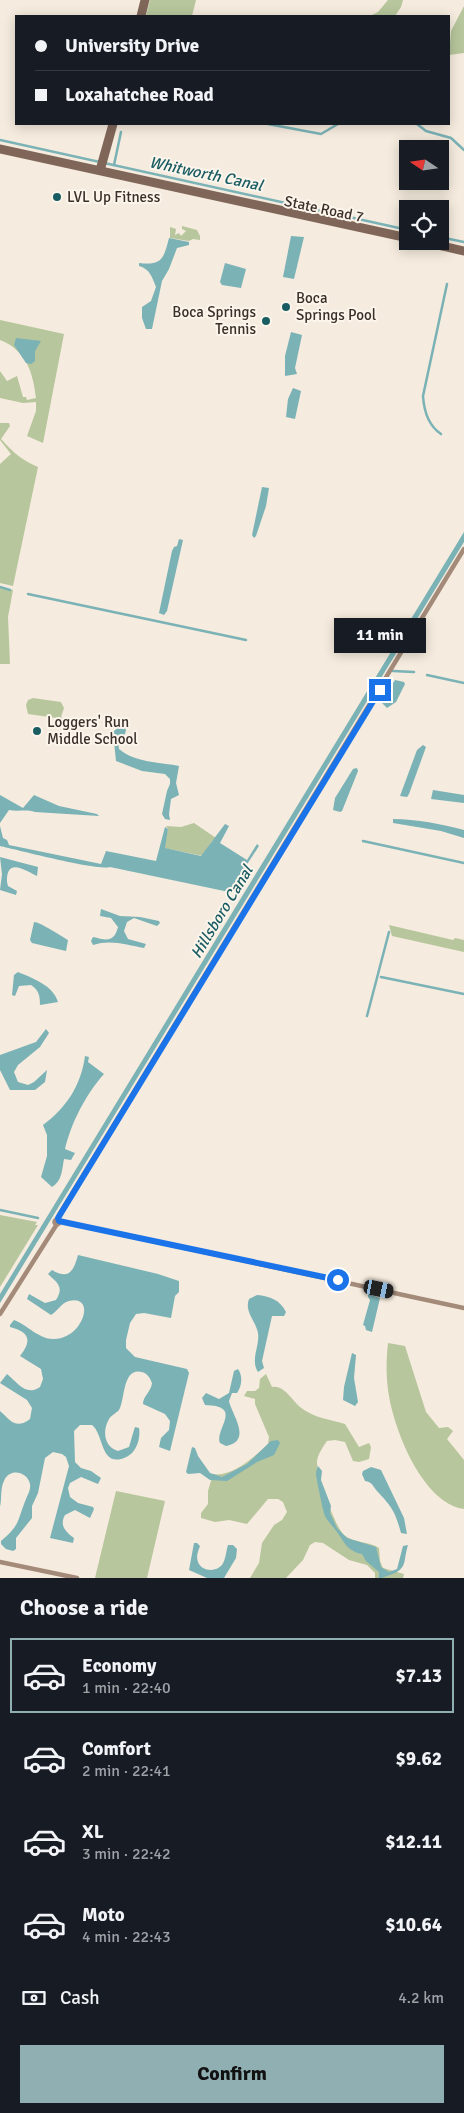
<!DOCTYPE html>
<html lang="en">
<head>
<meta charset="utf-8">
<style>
  body { margin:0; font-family:Signika,sans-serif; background:#242831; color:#f1f3f6; height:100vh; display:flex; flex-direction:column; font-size:19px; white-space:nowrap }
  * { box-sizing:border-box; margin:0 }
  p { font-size:16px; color:#9ea1a6 }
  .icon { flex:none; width:28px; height:28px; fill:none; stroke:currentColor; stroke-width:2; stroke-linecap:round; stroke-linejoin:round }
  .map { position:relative; height:1578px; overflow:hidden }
  .drawer { display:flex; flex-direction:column; background:#171b24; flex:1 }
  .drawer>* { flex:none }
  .top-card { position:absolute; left:15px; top:15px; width:435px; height:110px; border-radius:0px; box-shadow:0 2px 12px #0003; display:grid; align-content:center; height:110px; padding:0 20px; background:#171b24 }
  .needle { width:32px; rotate:283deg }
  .controls { position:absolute; left:399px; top:140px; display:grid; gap:10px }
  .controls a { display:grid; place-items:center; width:50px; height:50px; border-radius:0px; background:#171b24; box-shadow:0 2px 12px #0003; font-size:25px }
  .end { position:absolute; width:22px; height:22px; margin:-11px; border:6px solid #1a73e8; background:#fff; box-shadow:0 0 0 2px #fff }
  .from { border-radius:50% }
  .bubble { position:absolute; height:35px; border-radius:0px; background:#171b24; box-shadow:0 2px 12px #0003; font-size:16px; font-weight:700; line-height:35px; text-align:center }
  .car { position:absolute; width:15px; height:30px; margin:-15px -8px; border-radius:6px; box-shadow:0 0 4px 1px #0007; background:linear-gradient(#222 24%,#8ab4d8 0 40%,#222 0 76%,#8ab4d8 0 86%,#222 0) }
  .top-card b { display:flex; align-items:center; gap:18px; height:48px; font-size:19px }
  .top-card b+b { border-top:1px solid #363941 }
  .top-card i { width:12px; height:12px; background:#f1f3f6 }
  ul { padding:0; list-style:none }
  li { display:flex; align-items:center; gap:15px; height:75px; margin:0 10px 8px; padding:0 10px; border:2px solid transparent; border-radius:0px }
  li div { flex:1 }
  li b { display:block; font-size:19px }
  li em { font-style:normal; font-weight:700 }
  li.selected { border-color:#90afb3 }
  li>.icon { width:45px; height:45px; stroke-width:1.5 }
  h2 { padding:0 20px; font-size:22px; line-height:60px }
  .pay { display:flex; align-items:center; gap:12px; height:55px; padding:0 20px; font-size:19px }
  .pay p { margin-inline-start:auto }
  .primary-button { display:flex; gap:10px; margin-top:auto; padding:10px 20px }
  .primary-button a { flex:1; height:58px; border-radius:0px; background:#90afb3; color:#111; font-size:20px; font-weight:700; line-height:58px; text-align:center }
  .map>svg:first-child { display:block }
  .green { fill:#b7c69c }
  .water { fill:#7ab2b6 }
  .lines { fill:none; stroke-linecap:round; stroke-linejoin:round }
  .canal { stroke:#7ab2b6; stroke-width:2.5 }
  .secondary { stroke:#a38a79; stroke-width:4.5 }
  .primary { stroke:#7f6659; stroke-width:5 }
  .route { stroke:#1a73e8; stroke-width:6 }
  .poi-dot { fill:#195c62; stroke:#fcf5ec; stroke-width:2 }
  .labels { text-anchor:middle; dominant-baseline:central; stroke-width:4; stroke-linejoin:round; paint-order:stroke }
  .poi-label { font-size:15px; fill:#3b2f29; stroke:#fcf5ec; text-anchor:start }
  .street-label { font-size:15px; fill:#3b2f29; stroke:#fcf5ec }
  .water-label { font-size:16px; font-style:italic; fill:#195c62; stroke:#fcf5ec }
</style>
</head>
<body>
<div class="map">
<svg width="464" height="1578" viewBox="0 0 464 1578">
  <rect width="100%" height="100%" fill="#f5ebde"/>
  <g class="green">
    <path d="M150,0H196L192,16H146Z"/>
    <path d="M388,0H403L401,7L395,16H370L378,12Z"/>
    <path d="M464,6V53L449,55L451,31Z"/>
    <path d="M182,226L197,230L200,236V240L193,239L189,241L170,238V227L176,229L175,235L179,233L181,236L186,231L182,229Z"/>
    <path d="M0,320L64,334L43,443L27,436L36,411V402L23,403L0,398V371L7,381L17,376L23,397H26L27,400L36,398C33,372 26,350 0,340Z"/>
    <path d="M0,423H9L10,426L1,439C14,453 20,459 38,467L13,586L0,583V464L11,454L0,440Z"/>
    <path d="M0,588L13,590L8,617L10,664H0Z"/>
    <path d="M33,698L61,702L64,708L61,717L63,719L28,714L26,705L28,700Z"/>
    <path d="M194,823L216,838L212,841L203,856L164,848L168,829L166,826L181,827Z"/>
    <path d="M389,925L453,940L455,938L464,940V952L392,936Z"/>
    <path d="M0,1215L37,1222L35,1225H38L0,1287Z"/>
    <path d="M388,1343L405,1346L426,1412L439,1428L448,1427L453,1431L447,1439L464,1460V1509C423,1503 395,1432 389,1396C386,1379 386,1361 388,1343Z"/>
    <path d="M266,1374L272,1387C284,1385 291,1399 300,1407C314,1418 328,1419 345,1424L359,1447L369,1443L371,1447L369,1459L359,1462L353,1461L345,1442L335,1440L327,1441C323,1447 317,1455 317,1462C317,1475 335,1527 344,1535C353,1543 369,1541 379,1548L380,1561L383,1568L404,1574L403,1578H375V1573L367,1565L349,1560L323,1543L315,1542L310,1545L303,1560L286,1578H250L259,1563L262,1543L274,1525L282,1520L287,1512L283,1502L278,1499H268L247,1524L229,1520L215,1522L201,1518V1513L208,1504V1491L213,1474C230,1478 256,1456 268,1444L269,1437L255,1404V1399L244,1396L247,1391H255L259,1388L260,1379Z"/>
    <path d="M116,1491L165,1501L147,1578H95Z"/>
  </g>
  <g class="water">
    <path d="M291,236L304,237L294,279L283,277Z"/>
    <path d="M169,238L189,242V245L177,248L169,269L162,281L152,329H146L142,318V307L151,301L156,287C152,277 150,269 139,266V263C162,266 164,258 169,238Z"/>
    <path d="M225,263L246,269L241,288L222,285L220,282Z"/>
    <path d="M291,332L302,335L295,368L297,374L285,376V356Z"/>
    <path d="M16,338L41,341L35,351V361L31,364L26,363L14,345Z"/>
    <path d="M293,388L301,391L295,419L286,417L288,399Z"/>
    <path d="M262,487L269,488L266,506L256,536L254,538L252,535Z"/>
    <path d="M464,532V542L0,1303V1294Z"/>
    <path d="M179,539L183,540L167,611L164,615L159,613L172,551L174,547L177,546Z"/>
    <path d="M395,680L404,682L405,684L396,702L387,708L381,702Z"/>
    <path d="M120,726L125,727C128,734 122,736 118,741L119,749C135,763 160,762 179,766L176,783L179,795L171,799L169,814L170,820L165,819L162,814L167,791L170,784V779L165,774L142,771L116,761L113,732Z"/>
    <path d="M423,745L426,747L409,794L407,797L400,796L417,750Z"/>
    <path d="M357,768L358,771L342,811L340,812L333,810L335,798L353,769Z"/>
    <path d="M433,790L464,795V803L431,799Z"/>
    <path d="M0,795L23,808L34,795L59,806L97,814L99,816L35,812C26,809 18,812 9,810L0,823Z"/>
    <path d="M393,819C417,819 441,824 464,830V838L441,831L393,823Z"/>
    <path d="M225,824L229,826L220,843L247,860L257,844L259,846L229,892L110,867C98,871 18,850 0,846V826L3,838L7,840L9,845L101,864L106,851L156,861L165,827L168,829L165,848L201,856Z"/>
    <path d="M0,857L38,867L37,876C25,870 6,857 7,882L8,886L17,891L16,895L0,890L2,874Z"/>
    <path d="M101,909L120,916L140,917L159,921L160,923L157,926L134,918L127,922L124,931L128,939L146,944L144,948C128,945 110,939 93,945L91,941L93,937C106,940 114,943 118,927L111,918L100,916Z"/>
    <path d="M34,922C40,922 61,936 68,940L66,951L32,943L30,940Z"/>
    <path d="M18,972C32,978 53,985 58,1002L40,1005C40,996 39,990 31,985L19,986L15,996L12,995L14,975Z"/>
    <path d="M46,1029L49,1033L40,1047L18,1065L14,1072L18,1082L28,1085L34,1082L47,1070L45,1082L35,1090H10L0,1070V1055L36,1042Z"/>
    <path d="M85,1056L89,1057L88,1062L104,1074C86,1094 71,1123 65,1149L75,1153L71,1160L64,1159C62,1170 62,1181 52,1187L41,1177L47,1156V1135L43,1125C66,1108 81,1086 85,1056Z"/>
    <path d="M78,1255L158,1274L179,1281V1292L175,1296L171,1318L144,1313L136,1314L130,1323L126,1340V1348L135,1357L187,1369L189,1373L170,1451L159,1447L161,1438L169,1430L170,1421L165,1414L143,1404C143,1396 151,1392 152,1383C150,1378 148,1374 142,1372C123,1367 125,1397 120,1408C118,1413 112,1414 109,1419C102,1431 104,1447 118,1451L129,1447L134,1430L135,1427L139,1428C140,1433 139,1442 136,1447C134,1452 129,1456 124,1458C100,1467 104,1434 92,1425H80L74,1431L75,1462L81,1468L91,1471L101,1478L98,1484L81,1477L70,1483L68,1488L70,1497L78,1503L93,1507L94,1509L90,1518L75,1510L65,1515C59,1526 66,1532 74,1538L73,1543L50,1538L69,1466L66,1457L62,1454L53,1452L45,1458L38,1493L32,1506V1518L16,1538V1549L13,1551L6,1549L1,1544V1541C21,1524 17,1521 26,1499C28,1494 31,1490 30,1484C27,1471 9,1468 4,1481C0,1488 2,1499 0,1507V1411C10,1420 16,1430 30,1419L32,1408L27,1400L0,1383L7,1374C17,1382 26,1397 40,1387L43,1379L41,1369L20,1356C32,1341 30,1332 10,1327V1325L14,1320C27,1325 39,1339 53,1339C83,1340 97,1294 69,1301C61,1303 57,1312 51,1315L27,1299L29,1294L45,1303L56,1300C65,1286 56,1282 48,1274L52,1270C70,1281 74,1269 78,1255Z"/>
    <path d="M368,1294L380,1298L372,1332L366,1330L365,1326L363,1325L370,1300L368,1297Z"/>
    <path d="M257,1295C270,1296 280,1300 286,1312L284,1316H272L262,1361L264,1368L258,1372C250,1360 260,1346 258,1333C256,1321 244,1312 249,1299Z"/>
    <path d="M352,1353L356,1355L354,1378L358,1402L355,1406L343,1400L344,1387Z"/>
    <path d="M238,1369C243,1376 242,1386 237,1393H232L229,1401C232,1415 253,1441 226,1446L220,1443C215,1428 244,1406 205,1405L202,1398L206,1393L219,1399L229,1393L234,1371Z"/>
    <path d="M278,1440L280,1443L274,1455L257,1462L227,1481L210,1480L200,1473L188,1474L186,1472L192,1447L195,1448L198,1456L210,1473L222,1477L247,1464L271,1441Z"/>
    <path d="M318,1466L322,1471L321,1480L331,1506L330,1513L337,1528L347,1538L376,1547L381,1567L389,1572L397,1569L403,1546L408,1545C403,1561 408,1569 390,1575C385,1576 384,1578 379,1578V1572L366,1561L362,1554C347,1551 345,1543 337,1532C333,1526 328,1522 325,1516C323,1511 316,1477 316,1474C316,1471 317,1469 318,1466Z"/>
    <path d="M371,1467L381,1470L404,1518L407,1534L401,1533C395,1511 392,1507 377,1491C373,1486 372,1482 365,1481L362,1474L363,1471Z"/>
    <path d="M194,1543H197L200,1546C198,1551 196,1556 198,1562C202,1572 216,1572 222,1565C226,1559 226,1551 228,1545H233L237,1549L236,1558L224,1578H207L189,1570Z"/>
  </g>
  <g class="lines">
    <g class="canal">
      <path d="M268,124L321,134L338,124"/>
      <path d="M417,124L426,131L451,138L464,150"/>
      <path d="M0,140L408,230"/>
      <path d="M114,165L121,132"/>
      <path d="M440,237L464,242"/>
      <path d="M441,434C429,426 424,411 423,396L447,284"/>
      <path d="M0,587L10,590"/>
      <path d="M28,594L246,640"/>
      <path d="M393,671L414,672"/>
      <path d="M427,675L464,683"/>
      <path d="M363,841L464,863"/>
      <path d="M381,977L464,994"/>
      <path d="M367,1016L389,932"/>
      <path d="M0,1210L38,1218"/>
    </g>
    <g class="secondary">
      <circle cx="57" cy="1222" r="2.5"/>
      <path d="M58,1220L59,1215L464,549"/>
      <path d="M59,1221L464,1308"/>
      <path d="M0,1314L57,1224"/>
      <path d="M0,1562L77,1578"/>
    </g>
    <g class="primary">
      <path d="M139,16L143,0"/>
      <path d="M143,16L147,0"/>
      <path d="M0,147L408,236"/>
      <path d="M0,151L408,240"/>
      <path d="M98,170L111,124"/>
      <path d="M102,171L115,124"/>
      <path d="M412,241L464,253"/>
      <path d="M429,241L464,249"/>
    </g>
  </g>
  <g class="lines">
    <path class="route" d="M338,1280L68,1223L59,1221L58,1218L380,690"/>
  </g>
  <g class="poi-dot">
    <circle cx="57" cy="197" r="5"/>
    <circle cx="286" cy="307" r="5"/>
    <circle cx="266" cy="321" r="5"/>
    <circle cx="37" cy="731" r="5"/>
  </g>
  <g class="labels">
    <g class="poi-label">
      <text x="67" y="197">LVL Up Fitness</text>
      <text x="296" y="298">Boca<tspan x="296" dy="17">Springs Pool</tspan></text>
      <text x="256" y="312" text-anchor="end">Boca Springs<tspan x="256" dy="17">Tennis</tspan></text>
      <text x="47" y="722">Loggers' Run<tspan x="47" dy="17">Middle School</tspan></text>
    </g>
    <g class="street-label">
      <text transform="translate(324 209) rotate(12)">State Road 7</text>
    </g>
    <g class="water-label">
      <text transform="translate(206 174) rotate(12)">Whitworth Canal</text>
      <text transform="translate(222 912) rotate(-59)">Hillsboro Canal</text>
    </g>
  </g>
</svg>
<div class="controls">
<a><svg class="needle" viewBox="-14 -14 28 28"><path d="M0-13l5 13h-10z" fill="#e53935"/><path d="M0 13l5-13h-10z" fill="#9ea1a6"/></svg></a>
<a><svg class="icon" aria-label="locate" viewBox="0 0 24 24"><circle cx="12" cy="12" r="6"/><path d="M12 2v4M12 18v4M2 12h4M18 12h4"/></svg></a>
</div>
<i class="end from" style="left:338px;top:1280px"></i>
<i class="end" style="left:380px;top:690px"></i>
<div class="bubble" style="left:334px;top:618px;width:92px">11 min</div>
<i class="car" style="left:379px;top:1289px;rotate:102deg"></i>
<div class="top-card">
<b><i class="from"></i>University Drive</b>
<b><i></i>Loxahatchee Road</b>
</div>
</div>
<section class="drawer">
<h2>Choose a ride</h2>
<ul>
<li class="selected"><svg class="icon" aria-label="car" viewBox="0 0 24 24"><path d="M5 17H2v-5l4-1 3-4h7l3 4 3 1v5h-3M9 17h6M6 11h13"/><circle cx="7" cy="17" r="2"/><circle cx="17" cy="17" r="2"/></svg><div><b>Economy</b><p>1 min · 22:40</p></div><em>$7.13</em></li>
<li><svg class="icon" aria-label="car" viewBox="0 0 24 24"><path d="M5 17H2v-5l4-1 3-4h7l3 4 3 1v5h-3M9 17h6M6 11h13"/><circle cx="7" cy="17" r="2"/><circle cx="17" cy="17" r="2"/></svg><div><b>Comfort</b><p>2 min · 22:41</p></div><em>$9.62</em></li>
<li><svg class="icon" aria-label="car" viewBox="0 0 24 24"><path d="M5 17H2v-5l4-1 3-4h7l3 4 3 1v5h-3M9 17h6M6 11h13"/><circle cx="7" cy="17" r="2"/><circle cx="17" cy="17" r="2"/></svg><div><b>XL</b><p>3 min · 22:42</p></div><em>$12.11</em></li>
<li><svg class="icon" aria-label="car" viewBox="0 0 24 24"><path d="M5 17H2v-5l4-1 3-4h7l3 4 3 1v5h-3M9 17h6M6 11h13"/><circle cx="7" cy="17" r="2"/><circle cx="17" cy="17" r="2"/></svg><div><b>Moto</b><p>4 min · 22:43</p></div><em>$10.64</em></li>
</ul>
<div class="pay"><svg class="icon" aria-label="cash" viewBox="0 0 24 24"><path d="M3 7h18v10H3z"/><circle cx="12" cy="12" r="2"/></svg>Cash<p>4.2 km</p></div>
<div class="primary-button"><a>Confirm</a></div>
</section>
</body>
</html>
